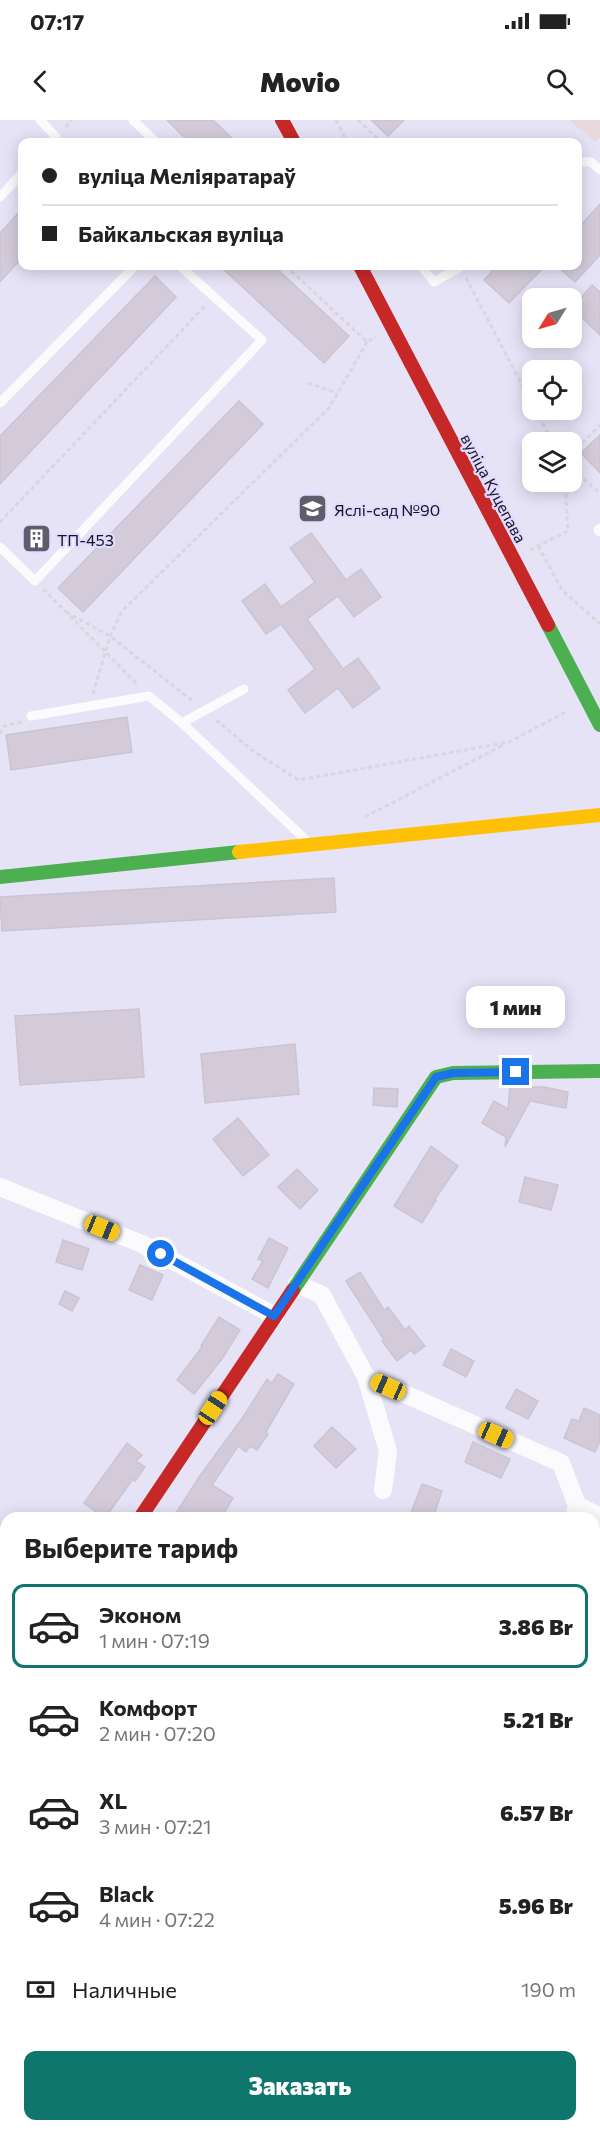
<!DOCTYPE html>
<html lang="ru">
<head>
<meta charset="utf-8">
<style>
  body { margin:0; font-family:Commissioner,sans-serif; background:#f2f2f2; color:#222; height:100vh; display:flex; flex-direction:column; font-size:22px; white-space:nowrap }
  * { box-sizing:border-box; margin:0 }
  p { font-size:20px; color:#767676 }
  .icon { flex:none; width:33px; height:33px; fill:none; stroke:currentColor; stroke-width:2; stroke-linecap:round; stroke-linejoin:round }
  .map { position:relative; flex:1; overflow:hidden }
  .side { position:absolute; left:0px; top:1392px; width:600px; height:620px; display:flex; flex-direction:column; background:#fff; border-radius:18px 18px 0 0; box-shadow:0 3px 15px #0003 }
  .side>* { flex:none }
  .hud { position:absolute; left:18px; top:18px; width:564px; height:132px; border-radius:12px; box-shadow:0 3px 15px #0003; display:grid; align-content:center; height:132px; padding:0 24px; background:#fff }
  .needle { width:39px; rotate:233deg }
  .fabs { position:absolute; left:522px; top:168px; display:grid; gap:12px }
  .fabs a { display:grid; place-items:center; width:60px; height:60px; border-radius:12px; background:#fff; box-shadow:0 3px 15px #0003; font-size:30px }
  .end { position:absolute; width:27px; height:27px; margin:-14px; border:8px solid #1a73e8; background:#fff; box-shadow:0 0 0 3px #fff }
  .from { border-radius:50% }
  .bubble { position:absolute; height:42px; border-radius:12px; background:#fff; box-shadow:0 3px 15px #0003; font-size:20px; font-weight:800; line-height:42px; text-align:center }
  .car { position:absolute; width:18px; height:36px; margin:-18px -9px; border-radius:8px; box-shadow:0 0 4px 2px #0007; background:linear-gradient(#f5c518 24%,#345 0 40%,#f5c518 0 76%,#345 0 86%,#f5c518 0) }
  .hud b { display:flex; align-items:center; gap:21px; height:57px; font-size:22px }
  .hud b+b { border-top:2px solid #e0e0e0 }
  .hud i { width:15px; height:15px; background:#222 }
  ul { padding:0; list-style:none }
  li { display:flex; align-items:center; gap:18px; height:84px; margin:0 12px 9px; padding:0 12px; border:3px solid transparent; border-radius:12px }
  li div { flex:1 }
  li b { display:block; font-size:22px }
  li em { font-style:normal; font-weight:800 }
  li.on { border-color:#0f766e }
  li>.icon { width:54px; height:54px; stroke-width:1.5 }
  h2 { padding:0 24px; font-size:27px; line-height:72px }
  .pay { display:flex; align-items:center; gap:15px; height:66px; padding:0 24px; font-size:22px }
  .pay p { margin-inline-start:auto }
  .cta { display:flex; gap:12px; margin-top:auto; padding:12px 24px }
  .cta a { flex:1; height:69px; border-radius:12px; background:#0f766e; color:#fff; font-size:24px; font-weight:800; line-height:69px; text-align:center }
  .status { display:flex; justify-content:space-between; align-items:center; height:42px; padding:0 30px; background:#fff; direction:ltr }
  .status svg { height:16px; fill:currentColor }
  header { display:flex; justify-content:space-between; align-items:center; height:78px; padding:0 24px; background:#fff; font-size:27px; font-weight:800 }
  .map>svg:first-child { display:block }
  .industrial { fill:#e9d9de }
  .building { fill:#d3cbda; stroke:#cbc4d2; stroke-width:1.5 }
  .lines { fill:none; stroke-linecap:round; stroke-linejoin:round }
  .path { stroke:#d8d7dd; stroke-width:3; stroke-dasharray:4.5 3; stroke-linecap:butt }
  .lane { stroke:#fbfbfe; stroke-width:9 }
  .street { stroke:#fbfbfe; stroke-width:18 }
  .fast { stroke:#4caf50; stroke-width:14 }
  .slow { stroke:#ffc107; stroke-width:14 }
  .jam { stroke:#c62828; stroke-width:14 }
  .route { stroke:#1a73e8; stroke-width:8 }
  .labels { text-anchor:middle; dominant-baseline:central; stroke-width:4.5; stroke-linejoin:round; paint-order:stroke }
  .street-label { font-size:16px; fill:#161420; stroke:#e1dbff }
  .poi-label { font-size:16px; fill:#161420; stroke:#e1dbff; text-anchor:start }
</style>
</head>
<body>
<div class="status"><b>07:17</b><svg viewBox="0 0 49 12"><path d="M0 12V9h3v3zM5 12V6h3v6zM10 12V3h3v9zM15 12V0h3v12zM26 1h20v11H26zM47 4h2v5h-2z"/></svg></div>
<header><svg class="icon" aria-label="back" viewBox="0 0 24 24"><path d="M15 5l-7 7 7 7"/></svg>Movio<svg class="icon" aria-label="search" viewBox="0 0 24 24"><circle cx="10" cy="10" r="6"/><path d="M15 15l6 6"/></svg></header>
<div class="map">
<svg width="600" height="2011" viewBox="0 0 600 2011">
  <rect width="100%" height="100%" fill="#e7e3f7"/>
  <path class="industrial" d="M569,0H600V18L595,22Z"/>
  <g class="building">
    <path d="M167,0H213L236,22H189Z"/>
    <path d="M371,0H404L388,16Z"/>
    <path d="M600,84V135L575,162L557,146H578V108Z"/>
    <path d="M22,89V138L0,162V113Z"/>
    <path d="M220,146H274L349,216L324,243Z"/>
    <path d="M497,146H545L509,183L484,160Z"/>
    <path d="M155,156L176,177L0,364V316Z"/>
    <path d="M592,165L600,172V215L572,188Z"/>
    <path d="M239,281L263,304L83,492L58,468Z"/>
    <path d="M600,315V353L581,333Z"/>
    <path d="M38,406L48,416L33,432L23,422Z"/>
    <path d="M311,413L346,460L361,449L381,477L354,497L338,476L307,499L343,549L358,538L380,568L353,588L338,568L305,593L288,570L315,549L281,504L266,514L242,481L265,464L281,487L315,462L290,428Z"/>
    <path d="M127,597L132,632L11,650L6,615Z"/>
    <path d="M334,758L336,792L2,811L0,777Z"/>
    <path d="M139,889L144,957L20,965L15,896Z"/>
    <path d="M295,924L299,974L205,983L201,934Z"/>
    <path d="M510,967H544L568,972L566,988L530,981L505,1027L506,1017L482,1003L494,981L508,989Z"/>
    <path d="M374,968L398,969L397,987L373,985Z"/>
    <path d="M238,998L269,1035L243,1056L213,1019Z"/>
    <path d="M431,1026L458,1046L435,1079L436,1080L422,1103L394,1086Z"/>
    <path d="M297,1049L318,1070L300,1089L278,1067Z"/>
    <path d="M525,1057L558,1065L551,1090L519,1082Z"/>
    <path d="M269,1118L288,1128L268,1168L252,1159L263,1141L258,1139Z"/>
    <path d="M63,1120L89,1129L82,1150L56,1142Z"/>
    <path d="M140,1145L163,1155L152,1180L129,1170Z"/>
    <path d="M360,1152L384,1190L388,1187L405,1210L409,1206L425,1226L414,1234L411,1230L397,1241L382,1221L384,1220L346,1161Z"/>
    <path d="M65,1171L79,1178L72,1191L59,1184Z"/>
    <path d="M219,1197L240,1210L222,1239L194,1274L177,1260L202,1227L201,1226Z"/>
    <path d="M451,1229L474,1241L466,1257L443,1245Z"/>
    <path d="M278,1254L294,1264L266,1312L268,1314L257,1330L250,1326L246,1332L238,1326L212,1365L233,1378L221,1398H173L199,1357L243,1297L267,1259L272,1263Z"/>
    <path d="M516,1269L538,1281L528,1299L506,1288Z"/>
    <path d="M584,1288L600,1295V1321L595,1332L564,1318L572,1299L579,1301Z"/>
    <path d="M332,1307L356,1329L336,1348L314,1326Z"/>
    <path d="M473,1322L510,1339L501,1358L465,1342Z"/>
    <path d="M127,1323L142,1335L136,1341L145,1347L135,1361L133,1359L105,1398L84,1383Z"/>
    <path d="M422,1364L442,1371L433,1398H409Z"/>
  </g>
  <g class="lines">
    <g class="path">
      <path d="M336,0L347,22"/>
      <path d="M358,0L381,22"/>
      <path d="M66,7L72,0"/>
      <path d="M286,146L367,222L376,217"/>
      <path d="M466,158L532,284"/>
      <path d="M308,263L337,273"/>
      <path d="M535,290L553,322"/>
      <path d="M572,334L600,305"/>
      <path d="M572,349L600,373"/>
      <path d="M0,402L205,186"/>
      <path d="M538,426L562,470L600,504"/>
      <path d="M530,430L568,411L565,362"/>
      <path d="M43,469L66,492"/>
      <path d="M66,492L110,516L194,582"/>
      <path d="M70,496L137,564"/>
      <path d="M93,574L110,516L122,491L329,288L367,222"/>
      <path d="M216,600L253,631L299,660L509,622L568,591"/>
      <path d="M0,614L4,606L22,602"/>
      <path d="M365,697L505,624"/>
      <path d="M594,1686L600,1685"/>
      <path d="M0,1714L6,1716"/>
      <path d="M0,1788L6,1789"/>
      <path d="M594,1991L600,1983"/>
      <path d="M579,2011L583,2006"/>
    </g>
    <g class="lane">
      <path d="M40,0L56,17L51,22"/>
      <path d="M133,0L156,22"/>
      <path d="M578,42H591L600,50"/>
      <path d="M0,77L22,53"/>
      <path d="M421,146L434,162L462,146"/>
      <path d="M0,283L135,146"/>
      <path d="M600,408L598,410L600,412"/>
      <path d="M0,427L35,461L262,220L180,146"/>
      <path d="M31,596L149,576L182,603L307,721"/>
      <path d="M182,603L244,569"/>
    </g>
    <g class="street">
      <path d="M0,1067L142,1124L275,1196"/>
      <path d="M297,1164L322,1175L366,1257L388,1331L383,1370"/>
      <path d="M366,1257L561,1343L577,1385L574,1398"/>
      <path d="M577,1385L600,1397"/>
      <path d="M0,1608L6,1600"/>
    </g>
    <g class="fast">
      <path d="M548,505L600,605"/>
      <path d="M0,757L239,732"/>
      <path d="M293,1170L436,957L453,953L600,951"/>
    </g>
    <path class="slow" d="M239,732L600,695"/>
    <g class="jam">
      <path d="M282,0L294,22"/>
      <path d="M360,146L548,505"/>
      <path d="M140,1398L293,1170"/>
    </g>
  </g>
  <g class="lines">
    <path class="route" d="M161,1134L274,1196L436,957L453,953L516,952"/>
  </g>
  <defs>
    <symbol id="school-square" viewBox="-11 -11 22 22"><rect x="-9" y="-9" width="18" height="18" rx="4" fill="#5f5c6b" stroke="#e1dbff"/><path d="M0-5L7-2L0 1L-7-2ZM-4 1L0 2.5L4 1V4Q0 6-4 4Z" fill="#fff"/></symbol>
    <symbol id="building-square" viewBox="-11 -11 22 22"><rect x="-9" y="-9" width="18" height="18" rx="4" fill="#5f5c6b" stroke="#e1dbff"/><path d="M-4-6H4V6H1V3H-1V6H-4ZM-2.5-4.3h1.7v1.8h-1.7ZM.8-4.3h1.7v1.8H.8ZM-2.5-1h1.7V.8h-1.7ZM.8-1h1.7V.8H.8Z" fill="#fff"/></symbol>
  </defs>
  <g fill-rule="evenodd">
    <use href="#school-square" x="296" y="372" width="33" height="33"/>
    <use href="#building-square" x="20" y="402" width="33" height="33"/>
  </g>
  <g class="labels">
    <g class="street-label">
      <text transform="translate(494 368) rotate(62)">вуліца Куцепава</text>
    </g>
    <g class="poi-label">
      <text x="334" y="389">Яслі-сад №90</text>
      <text x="57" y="419">ТП-453</text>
    </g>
  </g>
</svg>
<div class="fabs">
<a><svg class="needle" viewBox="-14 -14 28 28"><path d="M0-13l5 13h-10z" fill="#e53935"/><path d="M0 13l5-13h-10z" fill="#767676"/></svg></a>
<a><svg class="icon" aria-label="locate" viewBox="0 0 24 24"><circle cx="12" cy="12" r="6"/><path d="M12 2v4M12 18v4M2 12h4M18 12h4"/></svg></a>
<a><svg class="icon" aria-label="layers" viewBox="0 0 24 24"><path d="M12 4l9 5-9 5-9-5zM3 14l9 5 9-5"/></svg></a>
</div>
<i class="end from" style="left:161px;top:1134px"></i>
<i class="end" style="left:516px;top:952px"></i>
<div class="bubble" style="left:466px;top:866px;width:99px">1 мин</div>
<i class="car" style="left:102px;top:1108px;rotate:112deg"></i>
<i class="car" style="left:388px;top:1267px;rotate:294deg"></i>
<i class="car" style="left:213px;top:1288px;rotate:33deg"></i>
<i class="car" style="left:496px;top:1315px;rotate:114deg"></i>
<div class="hud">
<b><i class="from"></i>вуліца Меліяратараў</b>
<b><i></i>Байкальская вуліца</b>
</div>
<section class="side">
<h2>Выберите тариф</h2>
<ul>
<li class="on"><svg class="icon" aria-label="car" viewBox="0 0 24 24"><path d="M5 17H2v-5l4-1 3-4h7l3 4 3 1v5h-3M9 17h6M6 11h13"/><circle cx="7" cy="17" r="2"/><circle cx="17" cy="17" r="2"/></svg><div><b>Эконом</b><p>1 мин · 07:19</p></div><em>3.86 Br</em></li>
<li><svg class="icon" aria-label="car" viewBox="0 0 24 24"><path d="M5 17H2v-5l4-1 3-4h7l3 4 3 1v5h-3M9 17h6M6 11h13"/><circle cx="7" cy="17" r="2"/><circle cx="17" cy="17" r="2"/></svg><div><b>Комфорт</b><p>2 мин · 07:20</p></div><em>5.21 Br</em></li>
<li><svg class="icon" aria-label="car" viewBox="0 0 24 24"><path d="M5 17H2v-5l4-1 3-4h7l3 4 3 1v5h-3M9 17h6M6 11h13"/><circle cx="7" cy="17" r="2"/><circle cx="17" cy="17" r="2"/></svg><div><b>XL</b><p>3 мин · 07:21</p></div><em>6.57 Br</em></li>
<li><svg class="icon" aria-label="car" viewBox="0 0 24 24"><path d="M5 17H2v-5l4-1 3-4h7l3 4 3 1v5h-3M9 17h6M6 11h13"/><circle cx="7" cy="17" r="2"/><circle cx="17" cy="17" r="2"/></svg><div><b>Black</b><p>4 мин · 07:22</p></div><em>5.96 Br</em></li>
</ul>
<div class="pay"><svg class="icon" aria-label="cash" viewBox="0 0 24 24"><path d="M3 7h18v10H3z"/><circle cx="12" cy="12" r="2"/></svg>Наличные<p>190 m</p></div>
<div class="cta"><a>Заказать</a></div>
</section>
</div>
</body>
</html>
